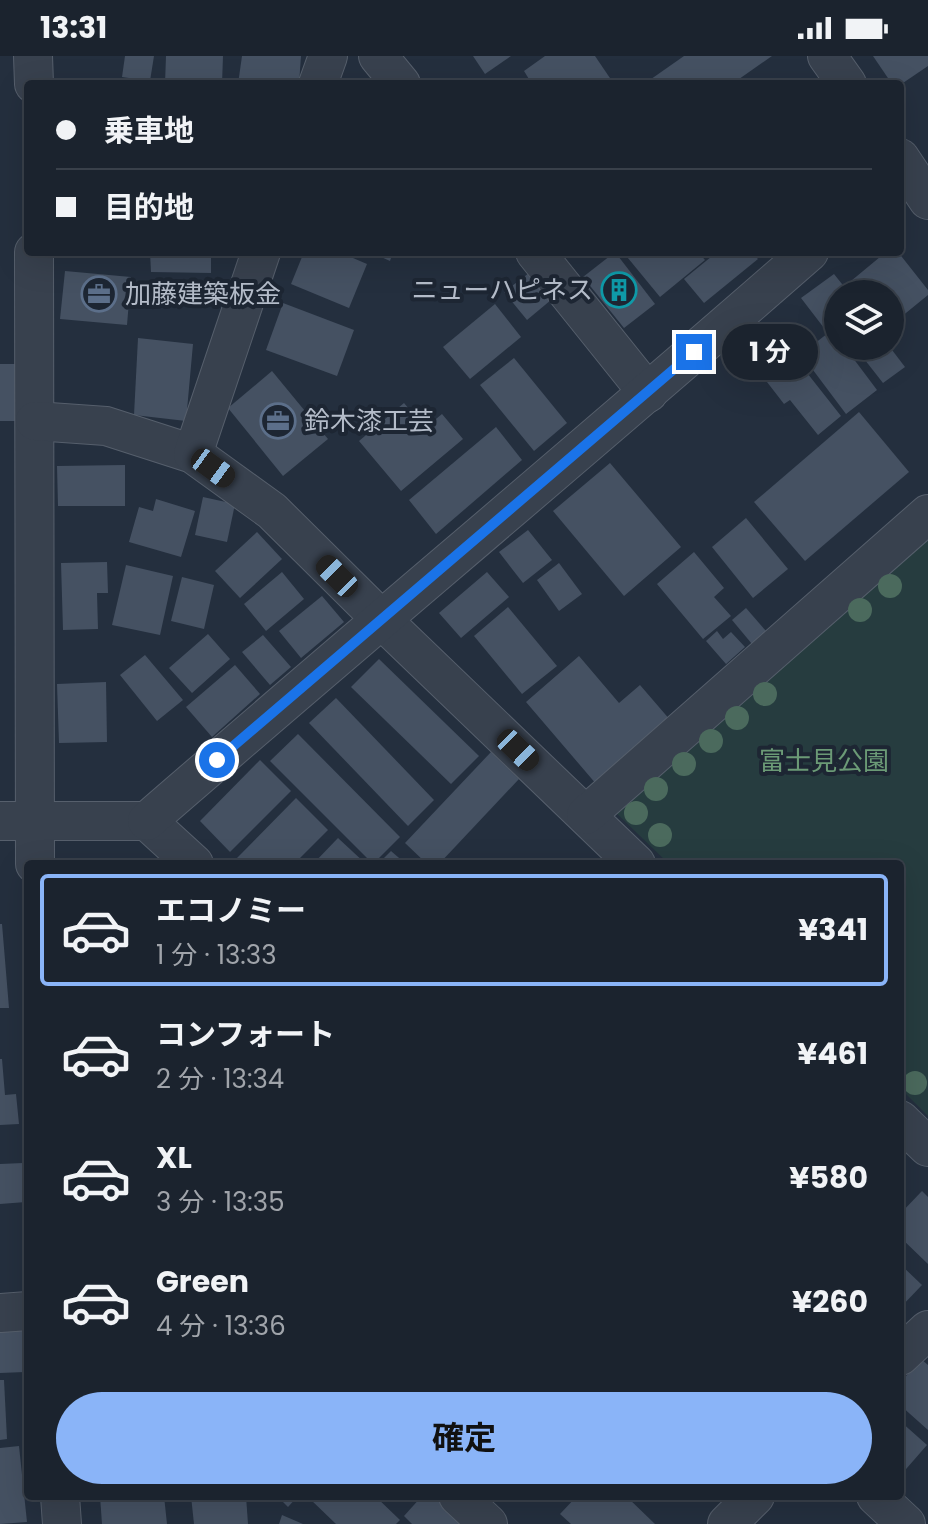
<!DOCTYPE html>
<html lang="ja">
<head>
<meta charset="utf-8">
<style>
  body { margin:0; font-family:Poppins,"Noto Sans JP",sans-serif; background:#242b36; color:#f1f3f6; height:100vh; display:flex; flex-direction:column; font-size:30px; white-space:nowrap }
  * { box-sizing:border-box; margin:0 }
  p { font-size:26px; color:#a0a4aa }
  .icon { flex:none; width:44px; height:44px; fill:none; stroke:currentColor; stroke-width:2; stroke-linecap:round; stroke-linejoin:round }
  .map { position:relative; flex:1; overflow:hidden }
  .panel { position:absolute; left:24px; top:804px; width:880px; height:640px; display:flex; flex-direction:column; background:#1b232e; border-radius:8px; box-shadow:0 8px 32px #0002,0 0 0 2px #39404a }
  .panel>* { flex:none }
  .guide { position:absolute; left:24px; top:24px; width:880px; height:176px; border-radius:8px; box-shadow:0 8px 32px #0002,0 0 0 2px #39404a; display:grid; align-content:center; height:176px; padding:0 32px; background:#1b232e }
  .buttons { position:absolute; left:824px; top:224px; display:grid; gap:16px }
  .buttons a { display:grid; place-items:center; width:80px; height:80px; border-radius:50%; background:#1b232e; box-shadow:0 8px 32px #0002,0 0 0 2px #39404a; font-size:40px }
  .end { position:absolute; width:36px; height:36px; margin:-18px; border:10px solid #1a73e8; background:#fff; box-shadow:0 0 0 4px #fff }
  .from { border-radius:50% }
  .bubble { position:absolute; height:56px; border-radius:28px; background:#1b232e; box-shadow:0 8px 32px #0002,0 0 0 2px #39404a; font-size:26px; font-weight:700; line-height:56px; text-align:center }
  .car { position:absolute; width:24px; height:48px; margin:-24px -12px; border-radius:10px; box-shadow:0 0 6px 2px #0007; background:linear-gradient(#222 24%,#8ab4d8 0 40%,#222 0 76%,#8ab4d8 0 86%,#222 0) }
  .guide b { display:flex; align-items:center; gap:28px; height:76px; font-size:30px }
  .guide b+b { border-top:2px solid #39404a }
  .guide i { width:20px; height:20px; background:#f1f3f6 }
  ul { padding:14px 0 0; list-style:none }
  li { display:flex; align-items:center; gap:24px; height:112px; margin:0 16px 12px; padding:0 16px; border:4px solid transparent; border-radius:8px }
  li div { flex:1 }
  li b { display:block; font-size:30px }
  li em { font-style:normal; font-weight:700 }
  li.current { border-color:#8ab4f8 }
  li>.icon { width:72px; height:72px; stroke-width:1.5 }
  .button { display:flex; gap:16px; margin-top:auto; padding:16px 32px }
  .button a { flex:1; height:92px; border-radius:48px; background:#8ab4f8; color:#111; font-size:32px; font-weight:700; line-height:92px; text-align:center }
  .status { display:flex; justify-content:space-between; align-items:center; height:56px; padding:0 40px; background:#1b232e; direction:ltr }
  .status svg { height:22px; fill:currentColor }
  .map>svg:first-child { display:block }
  .green { fill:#263c3f }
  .building { fill:#455162 }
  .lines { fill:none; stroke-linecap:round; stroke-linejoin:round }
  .minor-casing { stroke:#565f6c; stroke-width:40 }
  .minor { stroke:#38414e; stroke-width:38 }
  .tree { fill:#4b6a5d }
  .route { stroke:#1a73e8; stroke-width:10 }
  .labels { text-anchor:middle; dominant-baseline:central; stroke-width:8; stroke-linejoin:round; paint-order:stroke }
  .poi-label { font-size:26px; fill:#b4bcc9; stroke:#1d2633; text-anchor:start }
  .park-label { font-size:26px; fill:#6b9a76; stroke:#1d2633 }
</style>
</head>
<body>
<div class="status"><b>13:31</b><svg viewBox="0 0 49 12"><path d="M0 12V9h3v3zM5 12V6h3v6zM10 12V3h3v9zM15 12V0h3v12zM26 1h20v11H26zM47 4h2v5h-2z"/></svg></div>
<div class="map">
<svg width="928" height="1468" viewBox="0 0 928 1468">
  <rect width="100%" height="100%" fill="#242f3e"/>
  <path class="green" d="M928,480V1060L900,1032V808H669L610,751Z"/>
  <g class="building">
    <path d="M125,0H154L150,25L122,21Z"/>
    <path d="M166,0H223L222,28H165Z"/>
    <path d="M242,0H301L299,28H238Z"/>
    <path d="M473,0H511L485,18Z"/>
    <path d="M545,0H595L614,28H532L524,15Z"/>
    <path d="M684,0H772L732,28H644Z"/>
    <path d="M873,0H928V10L900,29L892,28Z"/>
    <path d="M62,196H115V200L63,202Z"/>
    <path d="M150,196H211V217L151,216Z"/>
    <path d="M304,196H339L367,208L349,252L291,228Z"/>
    <path d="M370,196H393L390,205Z"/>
    <path d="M615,196L655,248L624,272L583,221Z"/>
    <path d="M623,196H698L705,204L660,241Z"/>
    <path d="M717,196H751L758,203L704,247L684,223Z"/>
    <path d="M886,196H898L928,234V239L890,270V238H861L851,225Z"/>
    <path d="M65,215L131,221L127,269L60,263Z"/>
    <path d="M529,217L551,244L527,264L504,236Z"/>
    <path d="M834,218L850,238H838V262L824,272L801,242Z"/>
    <path d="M283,247L354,274L337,320L266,294Z"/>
    <path d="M495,248L521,281L470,323L443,291Z"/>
    <path d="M832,274L838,281V290H844L877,334L846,358L801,298Z"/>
    <path d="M138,282L193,288L186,365L134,359Z"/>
    <path d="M854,290H889L905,311L883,327Z"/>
    <path d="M789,294L841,360L818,379L790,344L784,348L760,317Z"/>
    <path d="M514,302L567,367L534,395L480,329Z"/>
    <path d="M0,308H20L19,365H0Z"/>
    <path d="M272,315L328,383L283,420L228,352Z"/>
    <path d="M404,347L425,372L442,358L463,383L401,435L359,385Z"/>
    <path d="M859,356L909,416L805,505L754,446Z"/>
    <path d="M496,371L522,404L436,478L409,444Z"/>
    <path d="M610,407L681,491L624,540L553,455Z"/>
    <path d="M125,409V450H58L57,410Z"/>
    <path d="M203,441L235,448L227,486L195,479Z"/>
    <path d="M156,443L195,455L181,501L129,486L139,451L153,455Z"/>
    <path d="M746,462L788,513L753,542L712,491Z"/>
    <path d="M528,474L552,504L523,527L499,496Z"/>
    <path d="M257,476L282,503L240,542L215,515Z"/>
    <path d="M694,496L724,532L714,541L731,560L703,583L657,528Z"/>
    <path d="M107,506L108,537H97L98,573L63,574L61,507Z"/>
    <path d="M559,507L582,538L559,555L537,524Z"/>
    <path d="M126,509L173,520L160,579L112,569Z"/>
    <path d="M282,516L304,543L266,575L244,548Z"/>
    <path d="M487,516L509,541L461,582L439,557Z"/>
    <path d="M182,521L214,529L204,573L171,565Z"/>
    <path d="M322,540L344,566L301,602L279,575Z"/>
    <path d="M508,551L557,610L522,638L474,580Z"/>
    <path d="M746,552L766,575L752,588L732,564Z"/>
    <path d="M717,575L723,583L731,576L745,591L726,608L706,585Z"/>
    <path d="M208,578L230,603L192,637L169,612Z"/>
    <path d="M263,579L291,611L270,629L242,596Z"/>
    <path d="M145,599L183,644L157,665L120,619Z"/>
    <path d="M579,600L619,647L640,629L671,665L597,729L526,646Z"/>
    <path d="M379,603L479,700L451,728L351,631Z"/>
    <path d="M235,609L260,638L212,681L186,651Z"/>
    <path d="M106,626L107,686L59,687L57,628Z"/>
    <path d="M336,642L434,744L408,770L309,667Z"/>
    <path d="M298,678L400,781L373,808L270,705Z"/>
    <path d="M491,696L519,723L439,808H427L405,787Z"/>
    <path d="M260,704L291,735L230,796L200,765Z"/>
    <path d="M296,742L328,774L294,808H241L236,803Z"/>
    <path d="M338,782L366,808H313Z"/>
    <path d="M391,795L406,808H378Z"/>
    <path d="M0,868H2L9,952H0Z"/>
    <path d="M0,1003H2L5,1039L16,1038L19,1068L0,1069Z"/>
    <path d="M23,1107L26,1146L0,1148V1108Z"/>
    <path d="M922,1135L928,1141V1208L900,1181V1158Z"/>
    <path d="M900,1208L922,1229L900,1252Z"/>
    <path d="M23,1270L25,1316L0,1317V1271Z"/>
    <path d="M921,1303L928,1309V1374L900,1349V1327Z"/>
    <path d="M0,1324H4L7,1383L0,1384Z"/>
    <path d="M900,1365L927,1389L900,1420Z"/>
    <path d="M19,1390L27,1466L0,1468V1392Z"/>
    <path d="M100,1440H164L167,1468H102Z"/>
    <path d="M191,1440H246L248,1468H194Z"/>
    <path d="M277,1440H298L288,1451Z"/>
    <path d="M311,1440H375L400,1464L396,1468H336L309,1442Z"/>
    <path d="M422,1440H435L465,1468H412L404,1460Z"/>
    <path d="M577,1440H626L655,1468H571L560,1458Z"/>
    <path d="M282,1459L303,1468H279Z"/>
  </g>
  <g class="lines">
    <defs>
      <g id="minor">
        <path d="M33,0L34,28"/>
        <path d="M378,0L401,28"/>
        <path d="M827,0L847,28"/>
        <path d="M318,28L328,0"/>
        <path d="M900,102L928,144"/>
        <path d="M34,196L35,808"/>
        <path d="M535,196L648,337"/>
        <path d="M35,365L106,370L193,398L272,455L381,563L636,808"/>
        <path d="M193,398L261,196"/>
        <path d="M586,759L928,458"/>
        <path d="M0,765H147L194,808"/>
        <path d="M147,765C367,574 590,388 809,196"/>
        <path d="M900,1064L928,1091"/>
        <path d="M0,1257L28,1255"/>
        <path d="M900,1300L928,1274"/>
        <path d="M60,1440L62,1468"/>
        <path d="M458,1440L488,1468"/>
        <path d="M876,1440L906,1468"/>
        <path d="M727,1468L755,1440"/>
      </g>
    </defs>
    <use href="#minor" class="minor-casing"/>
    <use href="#minor" class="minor"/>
  </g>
  <g class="tree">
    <circle cx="890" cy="530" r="12"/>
    <circle cx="860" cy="554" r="12"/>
    <circle cx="765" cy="638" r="12"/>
    <circle cx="737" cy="662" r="12"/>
    <circle cx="711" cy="685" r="12"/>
    <circle cx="684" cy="708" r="12"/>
    <circle cx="656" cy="733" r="12"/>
    <circle cx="636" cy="757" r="12"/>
    <circle cx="660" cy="779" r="12"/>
    <circle cx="915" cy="1027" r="12"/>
  </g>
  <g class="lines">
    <path class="route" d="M217,704L694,296"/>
  </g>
  <defs>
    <symbol id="building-ring" viewBox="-11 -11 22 22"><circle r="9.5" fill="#1d2633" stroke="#0f9aa8" stroke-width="1.5"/><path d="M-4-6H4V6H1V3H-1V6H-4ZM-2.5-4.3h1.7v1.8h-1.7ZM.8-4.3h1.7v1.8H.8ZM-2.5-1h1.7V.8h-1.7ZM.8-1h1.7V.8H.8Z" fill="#0f9aa8"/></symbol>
    <symbol id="office-ring" viewBox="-11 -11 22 22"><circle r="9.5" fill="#1d2633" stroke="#5c6f8a" stroke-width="1.5"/><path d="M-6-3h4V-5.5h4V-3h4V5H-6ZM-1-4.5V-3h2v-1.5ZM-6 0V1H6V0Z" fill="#5c6f8a"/></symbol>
  </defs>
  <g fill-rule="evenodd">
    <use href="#building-ring" x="599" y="214" width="40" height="40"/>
    <use href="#office-ring" x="79" y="218" width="40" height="40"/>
    <use href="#office-ring" x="258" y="345" width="40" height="40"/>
  </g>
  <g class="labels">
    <g class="poi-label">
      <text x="593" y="234" text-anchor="end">ニューハピネス</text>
      <text x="125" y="238">加藤建築板金</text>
      <text x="304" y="365">鈴木漆工芸</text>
    </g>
    <g class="park-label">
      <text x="824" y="705">富士見公園</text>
    </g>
  </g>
</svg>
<div class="buttons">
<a><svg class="icon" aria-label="layers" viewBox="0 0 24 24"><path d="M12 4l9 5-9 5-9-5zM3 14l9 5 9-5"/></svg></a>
</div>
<i class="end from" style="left:217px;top:704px"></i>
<i class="end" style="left:694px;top:296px"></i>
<div class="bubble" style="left:722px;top:268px;width:96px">1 分</div>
<i class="car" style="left:213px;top:412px;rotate:126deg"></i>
<i class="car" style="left:337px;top:520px;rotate:315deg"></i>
<i class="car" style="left:518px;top:694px;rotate:134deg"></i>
<div class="guide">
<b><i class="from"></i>乗車地</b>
<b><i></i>目的地</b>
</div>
<section class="panel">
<ul>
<li class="current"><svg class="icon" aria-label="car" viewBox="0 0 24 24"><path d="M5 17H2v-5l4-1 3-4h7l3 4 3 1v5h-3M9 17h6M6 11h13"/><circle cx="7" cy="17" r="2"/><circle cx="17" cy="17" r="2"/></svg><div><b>エコノミー</b><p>1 分 · 13:33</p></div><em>¥341</em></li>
<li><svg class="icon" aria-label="car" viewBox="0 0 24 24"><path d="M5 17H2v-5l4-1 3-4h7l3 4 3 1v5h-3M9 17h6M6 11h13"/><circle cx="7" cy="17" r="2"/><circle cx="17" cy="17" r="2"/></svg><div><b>コンフォート</b><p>2 分 · 13:34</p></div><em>¥461</em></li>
<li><svg class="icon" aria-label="car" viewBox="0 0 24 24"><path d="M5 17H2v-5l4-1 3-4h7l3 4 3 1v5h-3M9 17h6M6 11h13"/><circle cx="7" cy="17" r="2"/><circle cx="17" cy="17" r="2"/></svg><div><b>XL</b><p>3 分 · 13:35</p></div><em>¥580</em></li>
<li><svg class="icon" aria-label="car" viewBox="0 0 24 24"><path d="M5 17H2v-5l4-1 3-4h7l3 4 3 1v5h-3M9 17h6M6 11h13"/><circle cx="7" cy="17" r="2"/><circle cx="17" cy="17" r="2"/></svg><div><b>Green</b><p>4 分 · 13:36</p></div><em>¥260</em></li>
</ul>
<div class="button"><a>確定</a></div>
</section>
</div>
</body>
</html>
